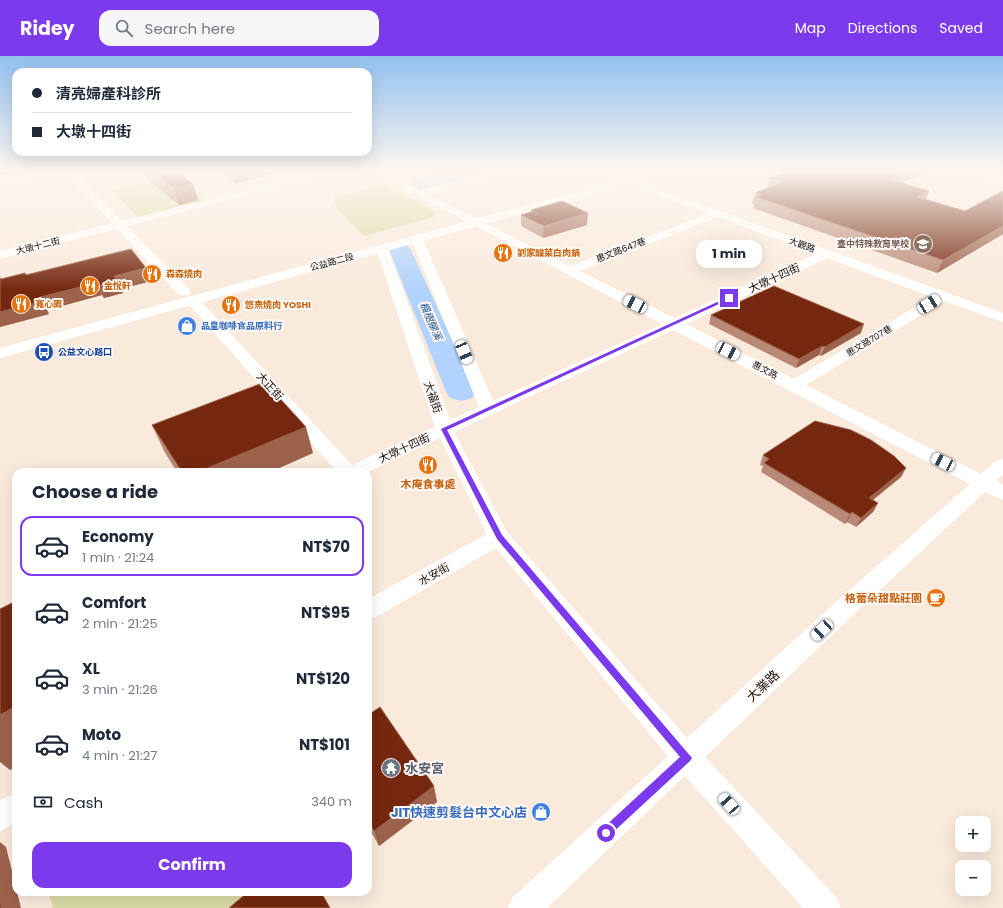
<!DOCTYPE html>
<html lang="en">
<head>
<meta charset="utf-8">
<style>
  body { margin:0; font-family:Poppins,"Noto Sans TC",sans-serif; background:#f6f6f7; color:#1f2937; height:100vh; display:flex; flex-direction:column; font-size:15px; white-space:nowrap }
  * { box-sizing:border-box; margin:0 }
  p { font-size:13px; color:#747a83 }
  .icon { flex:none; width:22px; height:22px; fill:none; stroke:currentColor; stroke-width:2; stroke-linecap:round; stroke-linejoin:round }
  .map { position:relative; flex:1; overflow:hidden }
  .panel { position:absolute; left:12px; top:412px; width:360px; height:428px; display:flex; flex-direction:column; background:#fff; border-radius:12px; box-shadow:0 4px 16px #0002 }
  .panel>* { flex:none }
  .top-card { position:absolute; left:12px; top:12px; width:360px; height:88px; border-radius:12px; box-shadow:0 4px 16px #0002; display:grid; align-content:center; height:88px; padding:0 20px; background:#fff }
  .tools { position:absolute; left:955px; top:760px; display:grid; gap:8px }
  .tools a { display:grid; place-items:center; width:36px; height:36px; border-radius:8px; background:#fff; box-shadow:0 4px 16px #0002; font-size:20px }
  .end { position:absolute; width:18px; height:18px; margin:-9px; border:5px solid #7c3aed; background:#fff; box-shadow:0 0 0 2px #fff }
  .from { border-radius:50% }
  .bubble { position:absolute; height:28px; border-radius:12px; background:#fff; box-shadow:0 4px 16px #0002; font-size:13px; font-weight:700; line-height:28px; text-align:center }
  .car { position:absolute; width:12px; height:24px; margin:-12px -6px; border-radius:5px; box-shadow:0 0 3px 1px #0007; background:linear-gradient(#fff 24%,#345 0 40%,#fff 0 76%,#345 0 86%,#fff 0) }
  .top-card b { display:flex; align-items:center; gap:14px; height:38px; font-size:15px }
  .top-card b+b { border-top:1px solid #e0e1e3 }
  .top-card i { width:10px; height:10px; background:#1f2937 }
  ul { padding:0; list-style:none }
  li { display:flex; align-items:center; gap:12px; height:60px; margin:0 8px 6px; padding:0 12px; border:2px solid transparent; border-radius:12px }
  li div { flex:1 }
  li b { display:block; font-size:15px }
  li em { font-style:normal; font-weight:700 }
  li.active { border-color:#7c3aed }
  li>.icon { width:36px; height:36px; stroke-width:1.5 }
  h2 { padding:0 20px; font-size:18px; line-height:48px }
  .pay { display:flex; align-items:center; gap:10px; height:44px; padding:0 20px; font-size:15px }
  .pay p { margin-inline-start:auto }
  .cta { display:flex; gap:8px; margin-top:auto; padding:8px 20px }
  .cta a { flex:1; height:46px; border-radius:12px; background:#7c3aed; color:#fff; font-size:16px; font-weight:700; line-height:46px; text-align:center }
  header { display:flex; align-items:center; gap:24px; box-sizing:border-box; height:56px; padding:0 20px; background:#7c3aed; color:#fff }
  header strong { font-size:19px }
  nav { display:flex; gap:22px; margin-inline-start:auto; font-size:14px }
  .search { width:280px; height:36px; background:#f6f6f7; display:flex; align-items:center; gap:10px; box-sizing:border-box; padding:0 14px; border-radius:12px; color:#747a83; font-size:15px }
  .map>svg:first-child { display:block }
  .green { fill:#dadda6 }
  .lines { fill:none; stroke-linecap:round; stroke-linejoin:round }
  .river { fill:#b2d3fd; fill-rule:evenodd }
  .minor { fill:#fff; fill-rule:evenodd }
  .tertiary { fill:#fff; fill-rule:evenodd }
  .secondary { fill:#fff; fill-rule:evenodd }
  .wall { fill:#b88976 }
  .shaded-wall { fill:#9d624c }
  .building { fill:#75280f; stroke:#9d624c }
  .route { fill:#7c3aed }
  .labels { text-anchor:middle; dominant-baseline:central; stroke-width:4; stroke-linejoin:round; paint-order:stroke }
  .far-education-label { font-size:9px; font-weight:bold; fill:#785e54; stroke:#fdf9f7; text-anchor:end }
  .far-street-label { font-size:9px; fill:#18120e; stroke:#fdf9f7 }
  .far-food-label { font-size:9px; font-weight:bold; fill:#c56008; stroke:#fdf9f7; text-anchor:start }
  .far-shop-label { font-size:9px; font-weight:bold; fill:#366cbe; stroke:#fdf9f7; text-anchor:start }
  .far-transit-label { font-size:9px; font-weight:bold; fill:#164399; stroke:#fdf9f7; text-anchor:start }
  .far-water-label { font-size:10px; font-style:italic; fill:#164b88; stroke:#fdf9f7 }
  .street-label { font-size:11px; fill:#18120e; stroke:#fdf9f7 }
  .food-label { font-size:11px; font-weight:bold; fill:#c56008; stroke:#fdf9f7 }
  .near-street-label { font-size:13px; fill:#18120e; stroke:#fdf9f7 }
  .near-worship-label { font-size:13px; font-weight:bold; fill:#5b616d; stroke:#fdf9f7; text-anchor:start }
  .near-shop-label { font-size:13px; font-weight:bold; fill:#366cbe; stroke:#fdf9f7; text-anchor:end }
</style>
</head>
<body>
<header>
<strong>Ridey</strong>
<div class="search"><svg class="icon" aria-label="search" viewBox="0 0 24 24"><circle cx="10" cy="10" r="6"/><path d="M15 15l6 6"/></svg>Search here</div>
<nav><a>Map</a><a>Directions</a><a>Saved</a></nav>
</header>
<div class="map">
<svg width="1003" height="852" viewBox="0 0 1003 852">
  <rect width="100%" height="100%" fill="#faeadc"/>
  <g class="green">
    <path d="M175,122L206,146L139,162L112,135Z"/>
    <path d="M385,129L436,156L434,161L364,180L337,153L333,142Z"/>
    <path d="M48,836H255L239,852H53Z"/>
  </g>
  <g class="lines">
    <g class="river">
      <path d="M452,115H482L479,119L420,134L414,133L411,129L414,125Z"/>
      <path d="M400,187L408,189L411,194L476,336L472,342L461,345L450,342L446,336L389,194L392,189Z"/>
    </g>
    <g class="minor">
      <path d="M42,115H62L57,118L0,129V123Z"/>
      <path d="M63,115H73L122,165L322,115H338L336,117L127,170L189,233L191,236L189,239H179L117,173L0,203V195L112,167Z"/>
      <path d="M371,115H383L420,134L491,115H507L505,117L428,138L570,210L708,158L598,117L596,115H610L1003,257V266L944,245L806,329L981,418L996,405L1003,403V419L996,425L1003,429V444L985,436L852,560L705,701L836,841L841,852H803L685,720L547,852H508L513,841L668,700L496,492L376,561L368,563V543L487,478L440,382L368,416H337L185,244L187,241H197L352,409L435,371L376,192L378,189H386L388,192L450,364L479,351L411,183L413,181H421L423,183L493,345L662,268ZM718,161L816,198L674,262L580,215ZM827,202L932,241L794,323L686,268ZM673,274L970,428L836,546L687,682L507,476L454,376Z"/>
      <path d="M16,737V767L0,775V744Z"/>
    </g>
    <path class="tertiary" d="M963,115H981L1003,121V127L964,117Z"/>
    <path class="secondary" d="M652,115H670L669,117L0,302V292Z"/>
  </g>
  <g class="wall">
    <path d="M139,115H176L193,128L198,144L179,149L140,117Z"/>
    <path d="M216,115H277V117L235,127Z"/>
    <path d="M790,115H929L901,127L929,135L926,143L965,155L1003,135V178L937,217L753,152L754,148H752L755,137L767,132L769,122Z"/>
    <path d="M531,154L587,169L543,182L521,170V159L531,156Z"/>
    <path d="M146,212L151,225L121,233L123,237L104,242L102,239L47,254L49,258L0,271V221L1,223L26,219Z"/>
    <path d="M711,259L861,277L821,300L819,299L796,312L709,268Z"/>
    <path d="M152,369L313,397L270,416H177L164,395Z"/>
    <path d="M763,399L906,412L901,421L873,444L878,447L873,456L856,471L847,466L845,468L761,416L763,410L760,409Z"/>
    <path d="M368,659L437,746L379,790L368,771Z"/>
  </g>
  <g class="shaded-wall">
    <path d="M0,115H26L0,120Z"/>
    <path d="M232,115H277V117L235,127Z"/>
    <path d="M909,115H929L885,134L889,123Z"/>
    <path d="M193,128L198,144L179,149L174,132Z"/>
    <path d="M929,135L925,146L917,141Z"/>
    <path d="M588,157L587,169L543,182L544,170Z"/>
    <path d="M1003,170V178L937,217L943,204Z"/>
    <path d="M146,212L151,225L121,233L123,237L104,242L98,230L114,220Z"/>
    <path d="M96,227L102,239L47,254L49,258L0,271V256L40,241Z"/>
    <path d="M864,268L861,277L821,300L825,291Z"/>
    <path d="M822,290L819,299L796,312L799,303Z"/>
    <path d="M306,371L313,397L270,416H198Z"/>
    <path d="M906,412L901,421L864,451L869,442Z"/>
    <path d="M878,447L873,456L856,471L861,462Z"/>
    <path d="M852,456L847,466L845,468L850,458Z"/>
    <path d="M16,650V711L10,714L0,706V659Z"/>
    <path d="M434,730L437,746L379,790L374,775Z"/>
    <path d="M0,786L6,791L16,831V836H17L21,852H2L0,843Z"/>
  </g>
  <g class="building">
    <path d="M152,115H176L193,128L174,132Z"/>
    <path d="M790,115H909L889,123L929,135L917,141L965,155L1003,135V170L943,204L756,141L761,139L755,137L782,126L769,122Z"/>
    <path d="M562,145L588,157L544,170L521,159L534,155L531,154Z"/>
    <path d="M131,193L146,212L114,220L117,224L98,230L96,227L40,241L42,245L0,256V222L1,223L25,217L26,219Z"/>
    <path d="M774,230L864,268L825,291L822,290L799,303L711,259Z"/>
    <path d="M265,326L306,371L198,416H182L152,369Z"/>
    <path d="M815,365L851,374L871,384L894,400L906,412L869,442L878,447L861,462L852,456L850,458L764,407L769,403L763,399Z"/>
    <path d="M16,545V650L0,659V553Z"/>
    <path d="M380,651L434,730L374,775L368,765V659Z"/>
    <path d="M248,836H321L330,852H229Z"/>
    <path d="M0,843L2,852H0Z"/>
  </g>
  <linearGradient id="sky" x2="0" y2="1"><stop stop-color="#92c0f0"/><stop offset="0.49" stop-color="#fdf6ef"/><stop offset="1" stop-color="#fdf6ef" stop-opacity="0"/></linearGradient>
  <rect width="1003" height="234" fill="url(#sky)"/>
  <path class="route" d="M728,241L732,242L447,374L502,479L692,702L690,705L609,780L606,782L602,780L601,777L602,773L680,701L497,483L441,373Z"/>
  <defs>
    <symbol id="school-disc" viewBox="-11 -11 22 22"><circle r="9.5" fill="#8d6e63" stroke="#fdf9f7"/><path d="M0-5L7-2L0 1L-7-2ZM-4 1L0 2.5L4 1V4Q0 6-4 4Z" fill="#fff"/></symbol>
    <symbol id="restaurant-disc" viewBox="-11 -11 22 22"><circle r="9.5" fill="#e8710a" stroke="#fdf9f7"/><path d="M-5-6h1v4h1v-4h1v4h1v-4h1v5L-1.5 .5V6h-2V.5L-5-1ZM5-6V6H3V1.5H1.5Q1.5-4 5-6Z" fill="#fff"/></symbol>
    <symbol id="shop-disc" viewBox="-11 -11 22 22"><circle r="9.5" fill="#3f7fe0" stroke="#fdf9f7"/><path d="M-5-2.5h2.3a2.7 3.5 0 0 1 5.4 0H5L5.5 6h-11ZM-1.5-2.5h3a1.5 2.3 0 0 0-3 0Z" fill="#fff"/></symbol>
    <symbol id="bus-disc" viewBox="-11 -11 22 22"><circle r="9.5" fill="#1a4fb4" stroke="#fdf9f7"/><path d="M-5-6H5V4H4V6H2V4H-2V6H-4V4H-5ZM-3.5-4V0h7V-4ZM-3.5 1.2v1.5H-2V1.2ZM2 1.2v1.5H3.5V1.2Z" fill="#fff"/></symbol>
    <symbol id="cafe-disc" viewBox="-11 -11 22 22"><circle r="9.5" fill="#e8710a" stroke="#fdf9f7"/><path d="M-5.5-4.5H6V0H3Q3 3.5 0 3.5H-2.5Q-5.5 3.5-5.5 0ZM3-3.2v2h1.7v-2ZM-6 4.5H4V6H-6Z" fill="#fff"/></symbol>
    <symbol id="temple-disc" viewBox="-11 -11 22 22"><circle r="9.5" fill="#6b7280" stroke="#fdf9f7"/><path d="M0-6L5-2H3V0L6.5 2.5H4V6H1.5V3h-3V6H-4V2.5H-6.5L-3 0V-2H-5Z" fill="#fff"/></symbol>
  </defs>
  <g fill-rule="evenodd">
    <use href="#school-disc" x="912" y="177" width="22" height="22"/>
    <use href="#restaurant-disc" x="492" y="186" width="22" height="22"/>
    <use href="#restaurant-disc" x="141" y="207" width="22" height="22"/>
    <use href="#restaurant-disc" x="79" y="219" width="22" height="22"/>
    <use href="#restaurant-disc" x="10" y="237" width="22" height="22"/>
    <use href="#restaurant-disc" x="220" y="238" width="22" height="22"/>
    <use href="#shop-disc" x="176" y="259" width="22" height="22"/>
    <use href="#bus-disc" x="33" y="285" width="22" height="22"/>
    <use href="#restaurant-disc" x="417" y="398" width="22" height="22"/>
    <use href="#cafe-disc" x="925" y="531" width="22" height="22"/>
    <use href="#temple-disc" x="380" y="701" width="22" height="22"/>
    <use href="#shop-disc" x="530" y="745" width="22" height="22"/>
  </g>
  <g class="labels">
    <g class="far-education-label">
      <text x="909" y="188">臺中特殊教育學校</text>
    </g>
    <g class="far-street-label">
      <text transform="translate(802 189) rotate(20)">大觀路</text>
      <text transform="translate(38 190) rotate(-14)">大墩十二街</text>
      <text transform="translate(621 194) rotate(-21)">惠文路647巷</text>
      <text transform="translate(332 206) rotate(-15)">公益路二段</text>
      <text transform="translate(869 285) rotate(-31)">惠文路707巷</text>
      <text transform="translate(765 314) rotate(27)">惠文路</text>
    </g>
    <g class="far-food-label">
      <text x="517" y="197">劉家酸菜白肉鍋</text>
      <text x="166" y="218">森森燒肉</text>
      <text x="104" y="230">金悅軒</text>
      <text x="35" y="248">寬心園</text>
      <text x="245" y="249">悠熹燒肉 YOSHI</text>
    </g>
    <g class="far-shop-label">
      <text x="201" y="270">品皇咖啡食品原料行</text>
    </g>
    <g class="far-transit-label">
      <text x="58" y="296">公益文心路口</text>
    </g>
    <g class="far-water-label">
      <text transform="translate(431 265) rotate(67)">楓樹腳溪</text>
    </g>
    <g class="street-label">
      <text transform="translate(774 222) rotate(-25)">大墩十四街</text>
      <text transform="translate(270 330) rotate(48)">大正街</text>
      <text transform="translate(433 341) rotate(71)">大福街</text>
      <text transform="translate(404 392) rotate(-25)">大墩十四街</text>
      <text transform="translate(434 518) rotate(-29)">水安街</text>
    </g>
    <g class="food-label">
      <text x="428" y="428">木庵食事處</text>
      <text x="922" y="542" text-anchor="end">格蕾朵甜點莊園</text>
    </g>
    <g class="near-street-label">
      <text transform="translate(763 630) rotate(-43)">大業路</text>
    </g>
    <g class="near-worship-label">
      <text x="405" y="712">水安宮</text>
    </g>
    <g class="near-shop-label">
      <text x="527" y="756">JIT快速剪髮台中文心店</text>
    </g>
  </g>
</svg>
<div class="tools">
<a>+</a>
<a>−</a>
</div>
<i class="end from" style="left:606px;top:777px"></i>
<i class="end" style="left:729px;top:242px"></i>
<div class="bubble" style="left:696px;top:184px;width:66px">1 min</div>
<i class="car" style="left:635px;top:248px;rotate:297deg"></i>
<i class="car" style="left:929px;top:248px;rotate:59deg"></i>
<i class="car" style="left:728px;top:295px;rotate:117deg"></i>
<i class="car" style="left:464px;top:296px;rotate:157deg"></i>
<i class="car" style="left:943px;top:406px;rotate:297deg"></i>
<i class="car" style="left:822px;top:574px;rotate:227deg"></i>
<i class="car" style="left:729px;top:748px;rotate:318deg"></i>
<div class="top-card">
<b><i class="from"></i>清亮婦產科診所</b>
<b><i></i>大墩十四街</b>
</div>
<section class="panel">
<h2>Choose a ride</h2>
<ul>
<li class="active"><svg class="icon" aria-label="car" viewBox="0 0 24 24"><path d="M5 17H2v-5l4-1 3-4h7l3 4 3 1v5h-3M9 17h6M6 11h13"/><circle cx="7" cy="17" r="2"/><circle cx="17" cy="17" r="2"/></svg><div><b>Economy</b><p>1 min · 21:24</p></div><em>NT$70</em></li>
<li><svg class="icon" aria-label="car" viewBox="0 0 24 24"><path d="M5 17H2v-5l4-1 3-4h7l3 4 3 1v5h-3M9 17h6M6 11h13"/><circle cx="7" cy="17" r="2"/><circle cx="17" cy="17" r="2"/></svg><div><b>Comfort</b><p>2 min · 21:25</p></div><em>NT$95</em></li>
<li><svg class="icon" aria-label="car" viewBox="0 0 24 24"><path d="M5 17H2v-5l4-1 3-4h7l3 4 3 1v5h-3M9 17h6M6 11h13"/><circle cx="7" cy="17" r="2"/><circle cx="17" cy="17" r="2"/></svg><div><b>XL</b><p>3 min · 21:26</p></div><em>NT$120</em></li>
<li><svg class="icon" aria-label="car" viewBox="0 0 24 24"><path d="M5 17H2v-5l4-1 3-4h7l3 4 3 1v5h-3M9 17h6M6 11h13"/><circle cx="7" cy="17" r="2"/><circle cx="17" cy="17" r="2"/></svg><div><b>Moto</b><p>4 min · 21:27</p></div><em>NT$101</em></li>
</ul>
<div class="pay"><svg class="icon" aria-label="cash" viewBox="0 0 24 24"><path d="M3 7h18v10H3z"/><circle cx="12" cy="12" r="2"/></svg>Cash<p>340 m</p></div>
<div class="cta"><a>Confirm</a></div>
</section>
</div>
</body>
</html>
